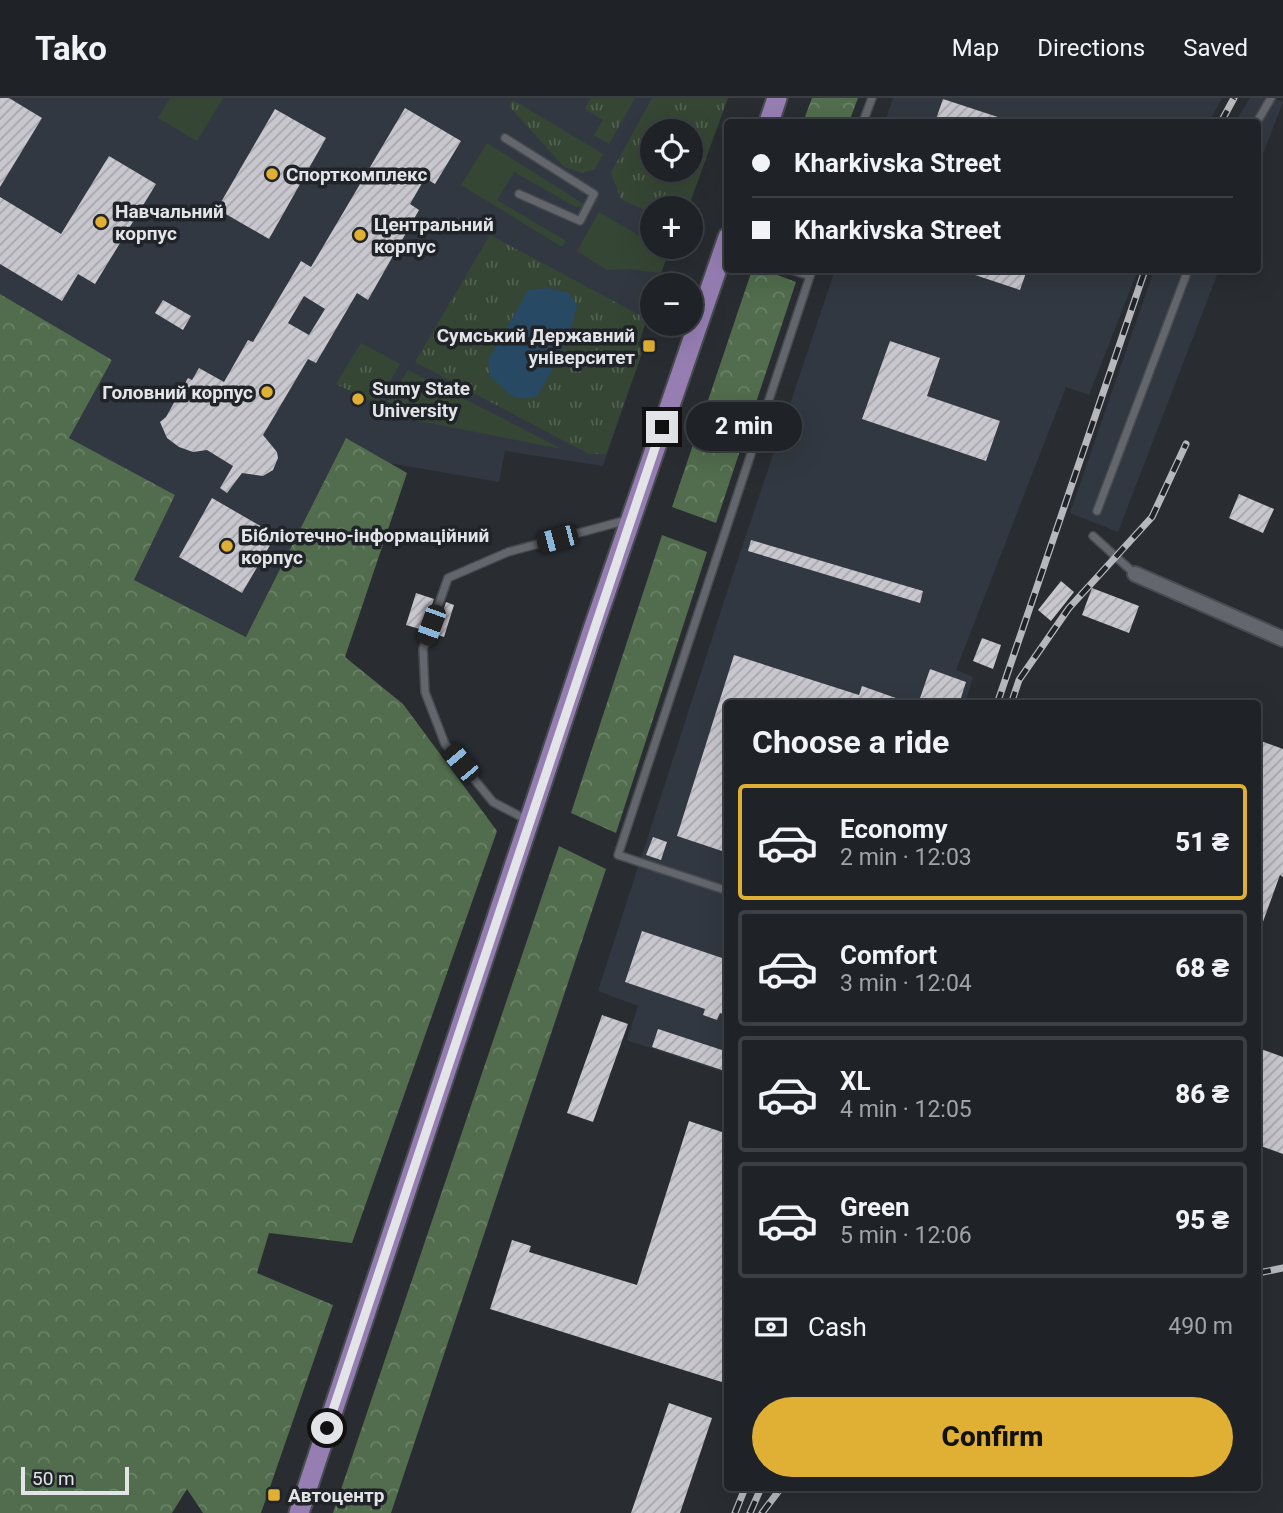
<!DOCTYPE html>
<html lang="en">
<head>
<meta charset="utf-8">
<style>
  body { margin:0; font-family:Roboto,sans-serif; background:#2c2f32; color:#f1f3f6; height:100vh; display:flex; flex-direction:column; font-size:26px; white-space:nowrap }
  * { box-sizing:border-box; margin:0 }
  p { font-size:23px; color:#a1a4a7 }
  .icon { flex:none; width:38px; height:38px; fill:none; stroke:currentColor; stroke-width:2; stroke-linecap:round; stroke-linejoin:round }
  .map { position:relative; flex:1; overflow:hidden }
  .sheet { position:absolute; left:724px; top:602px; width:537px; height:791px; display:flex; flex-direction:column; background:#1f2226; border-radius:7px; box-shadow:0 7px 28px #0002,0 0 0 2px #3c3f43 }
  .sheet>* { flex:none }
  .top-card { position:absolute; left:724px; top:21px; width:537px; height:154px; border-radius:7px; box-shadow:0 7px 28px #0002,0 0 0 2px #3c3f43; display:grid; align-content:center; height:154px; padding:0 28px; background:#1f2226 }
  .controls { position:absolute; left:640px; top:21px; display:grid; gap:14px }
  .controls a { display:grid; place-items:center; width:63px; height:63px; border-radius:50%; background:#1f2226; box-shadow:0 7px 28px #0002,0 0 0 2px #3c3f43; font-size:35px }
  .scale { position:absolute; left:21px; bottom:18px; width:108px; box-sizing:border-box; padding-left:7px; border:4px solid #e2e4e7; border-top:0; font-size:19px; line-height:24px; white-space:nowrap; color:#e2e4e7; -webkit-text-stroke:5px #202328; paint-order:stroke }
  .end { position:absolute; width:32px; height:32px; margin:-16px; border:9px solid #e2e4e7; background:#111; box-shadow:0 0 0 4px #111 }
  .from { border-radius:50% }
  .bubble { position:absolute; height:49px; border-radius:24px; background:#1f2226; box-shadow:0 7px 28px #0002,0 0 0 2px #3c3f43; font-size:23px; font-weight:800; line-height:49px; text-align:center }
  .car { position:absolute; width:21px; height:42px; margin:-21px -10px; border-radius:9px; box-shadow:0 0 5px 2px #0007; background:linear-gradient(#222 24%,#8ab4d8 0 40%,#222 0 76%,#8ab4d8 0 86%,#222 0) }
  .top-card b { display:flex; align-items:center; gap:24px; height:66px; font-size:26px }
  .top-card b+b { border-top:2px solid #3c3f43 }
  .top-card i { width:18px; height:18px; background:#f1f3f6 }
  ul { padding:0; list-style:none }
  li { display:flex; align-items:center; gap:21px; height:116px; margin:0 14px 10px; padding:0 14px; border:4px solid #3c3f43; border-radius:7px }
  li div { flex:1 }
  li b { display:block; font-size:26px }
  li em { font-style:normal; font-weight:800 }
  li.current { border-color:#e0b034 }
  li>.icon { width:63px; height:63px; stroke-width:1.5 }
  h2 { padding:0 28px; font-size:32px; line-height:84px }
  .pay { display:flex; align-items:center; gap:18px; height:77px; padding:0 28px; font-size:26px }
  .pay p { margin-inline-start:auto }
  .action { display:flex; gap:14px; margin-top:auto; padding:14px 28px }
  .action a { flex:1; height:80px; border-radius:42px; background:#e0b034; color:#111; font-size:28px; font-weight:800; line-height:80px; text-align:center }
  header { display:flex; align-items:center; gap:42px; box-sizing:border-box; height:98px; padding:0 35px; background:#1f2226; border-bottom:2px solid #3c3f43 }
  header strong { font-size:33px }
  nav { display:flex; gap:38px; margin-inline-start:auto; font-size:24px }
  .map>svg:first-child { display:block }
  .built { fill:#323841; fill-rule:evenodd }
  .grass { fill:#364634 }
  .forest { fill:url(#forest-crowns) }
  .park { fill:url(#park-tufts); fill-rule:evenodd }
  .water { fill:#284963 }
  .building { fill:url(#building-hatch); fill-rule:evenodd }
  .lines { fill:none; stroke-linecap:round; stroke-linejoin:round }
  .service-casing { stroke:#484b4f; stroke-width:10 }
  .minor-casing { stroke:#484b4f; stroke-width:18 }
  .primary-casing { stroke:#484b4f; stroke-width:23 }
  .service { stroke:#63676d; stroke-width:7 }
  .minor { stroke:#63676d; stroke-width:14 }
  .primary { stroke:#967eb3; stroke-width:19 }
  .rail-casing { stroke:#b6b8bc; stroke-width:7 }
  .rail { stroke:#202328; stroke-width:4.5; stroke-dasharray:13; stroke-linecap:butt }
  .route { stroke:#e2e4e7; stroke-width:9 }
  .poi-dot { fill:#e0b034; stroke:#202328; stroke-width:2.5 }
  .labels { text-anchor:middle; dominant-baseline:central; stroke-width:7; stroke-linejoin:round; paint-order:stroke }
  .poi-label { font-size:19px; font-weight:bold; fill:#e2e4e7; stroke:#202328; text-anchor:start }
</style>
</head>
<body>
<header>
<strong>Tako</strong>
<nav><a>Map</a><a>Directions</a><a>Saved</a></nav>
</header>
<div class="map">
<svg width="1283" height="1415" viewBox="0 0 1283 1415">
  <defs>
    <pattern id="forest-crowns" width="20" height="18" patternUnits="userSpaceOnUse" patternTransform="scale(1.75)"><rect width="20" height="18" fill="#516d4d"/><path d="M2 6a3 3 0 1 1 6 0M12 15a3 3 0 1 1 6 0" fill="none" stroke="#6a8267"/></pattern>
    <pattern id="park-tufts" width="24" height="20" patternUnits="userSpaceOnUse" patternTransform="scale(1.75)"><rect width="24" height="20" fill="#364634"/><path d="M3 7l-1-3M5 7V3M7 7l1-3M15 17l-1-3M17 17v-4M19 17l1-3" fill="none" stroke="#536151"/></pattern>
    <pattern id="building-hatch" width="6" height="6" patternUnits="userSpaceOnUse" patternTransform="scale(1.75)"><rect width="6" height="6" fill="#c8c7ce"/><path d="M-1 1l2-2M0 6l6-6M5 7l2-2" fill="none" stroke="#a7a6ac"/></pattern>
  </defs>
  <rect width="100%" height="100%" fill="#292d32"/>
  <g class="built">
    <path d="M0,0H723L689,89L653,110V149H670L657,187H653V202L638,247L643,252L603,368L505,353L499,384L389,365L346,340L247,539L134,482L175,397L69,340L112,262L0,196ZM653,33H691V72H653Z"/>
    <path d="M893,0H1222L1209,24H885Z"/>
    <path d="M1250,0H1273L1283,4L1258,69V24H1235Z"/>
    <path d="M835,172H1138L1089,297L1066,289L956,572L973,579L965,605L728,606V976L627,942L638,908L598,893L727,494Z"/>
    <path d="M1154,172H1219L1118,434L1070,415Z"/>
  </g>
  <g class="grass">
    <path d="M170,0H223L197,43L158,20Z"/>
    <path d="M487,45L587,108L576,109L514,74L497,102L566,143L562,149L461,87Z"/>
    <path d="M599,114L653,146V149L668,156L661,175L627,171L607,172L577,153Z"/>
    <path d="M408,272L562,351L404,320L384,310Z"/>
  </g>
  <g class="forest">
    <path d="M812,0H858L849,24H803Z"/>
    <path d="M752,172H764L796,184L716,425L672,409Z"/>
    <path d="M0,196L112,262L69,340L175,397L134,482L246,539L346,340L407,375L345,559L403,606L497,733L352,1145L269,1135L257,1175L333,1207L261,1415H203L187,1391L172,1415H0Z"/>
    <path d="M662,437L707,454L616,735L571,715Z"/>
    <path d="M559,748L606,771L391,1415H333Z"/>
  </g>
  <g class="park">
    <path d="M591,0H635L609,46L594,37L603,22L585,11Z"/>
    <path d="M652,0H728L688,110H653V116L621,101L611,75ZM653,33H691V72H653Z"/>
    <path d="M513,2L603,56L595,71L582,75L564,69L509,8Z"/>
    <path d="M490,137L647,221L638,247L643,252L606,356H589L415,264Z"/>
    <path d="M361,245L400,266L377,306L336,286Z"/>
  </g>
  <path class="water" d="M547,190L569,195L577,207C571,240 554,270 537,298C514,306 506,293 490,278L488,262L528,192Z"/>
  <g class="building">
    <path d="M0,0H9L42,20L0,89Z"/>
    <path d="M943,1L1007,22L1006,24H935Z"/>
    <path d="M405,10L461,43L435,86L425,80L410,106L419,112L368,202L357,195L316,265L308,261L263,337L277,354L278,360L273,372L263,378L242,375L227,395L220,390L233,368L207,352L193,354L179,349L167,340L160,324L166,319L188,280L192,282L199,270L224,284L248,242L253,244L301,163L311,169ZM304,198L325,211L309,237L288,225Z"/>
    <path d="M275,11L326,40L269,141L217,111Z"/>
    <path d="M109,58L156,86L95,186L78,176L62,203L0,166V99L61,136Z"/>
    <path d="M967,172H1027L1020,192L966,174Z"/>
    <path d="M163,202L191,218L183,232L155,215Z"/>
    <path d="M890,243L940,260L927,298L1000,323L986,363L862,321Z"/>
    <path d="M1239,396L1274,411L1263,435L1229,420Z"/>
    <path d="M212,400L276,437L242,495L179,459Z"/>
    <path d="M751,442L923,493L920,505L748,453Z"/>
    <path d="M1061,483L1074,494L1051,523L1038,512Z"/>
    <path d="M1092,490L1139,508L1129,535L1082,517Z"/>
    <path d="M416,495L434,501L423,532L406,527Z"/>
    <path d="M446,504L454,507L444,539L435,536Z"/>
    <path d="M982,540L1001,547L993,571L973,563Z"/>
    <path d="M734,557L859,597L862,588L907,604V606H728V755L677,738Z"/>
    <path d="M930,571L966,584L959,606H918Z"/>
    <path d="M1258,642L1283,651V779L1280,777L1260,832Z"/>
    <path d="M653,739L667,744L661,762L646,757Z"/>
    <path d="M642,833L728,862V918L720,915L717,922L703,917L705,911L625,884Z"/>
    <path d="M602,917L628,926L593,1024L567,1015Z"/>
    <path d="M658,931L728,954V974L652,949Z"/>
    <path d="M1261,951L1283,959V1056L1258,1047V958Z"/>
    <path d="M689,1023L728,1036V1286L490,1211L512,1142L531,1148L529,1154L637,1187Z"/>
    <path d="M669,1305L712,1320L680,1415H631Z"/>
  </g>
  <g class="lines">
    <defs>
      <g id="service">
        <path d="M863,24L872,0"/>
        <path d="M1257,24L1271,0"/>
        <path d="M505,40L594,96L580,123L519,96"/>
        <path d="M792,172L810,178L812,172"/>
        <path d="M1097,413L1188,172"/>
        <path d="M1093,438L1135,476"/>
        <path d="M529,723L493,704L445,646L425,594L423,551L448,480L508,454L627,422"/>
        <path d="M728,793L618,757L810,178"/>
      </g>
      <path id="minor" d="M1135,476L1283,541"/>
      <g id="primary">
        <path d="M769,24L777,0"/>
        <path d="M299,1415L591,537L728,139"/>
      </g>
    </defs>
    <use href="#service" class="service-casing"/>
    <use href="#minor" class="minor-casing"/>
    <use href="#primary" class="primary-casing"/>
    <use href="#service" class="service"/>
    <use href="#minor" class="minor"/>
    <use href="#primary" class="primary"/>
    <defs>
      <g id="rail">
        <path d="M1221,24L1234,0"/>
        <path d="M997,606L1145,172"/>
        <path d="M1011,606L1019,582L1069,510L1152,419L1186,346"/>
        <path d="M1258,1175L1283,1170"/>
        <path d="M735,1415L745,1390"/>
        <path d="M750,1415L761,1390"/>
        <path d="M762,1415L781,1390"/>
      </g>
    </defs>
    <use href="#rail" class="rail-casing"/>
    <use href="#rail" class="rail"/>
  </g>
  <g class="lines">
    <path class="route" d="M327,1330L662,329"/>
  </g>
  <g class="poi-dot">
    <circle cx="272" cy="76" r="7"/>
    <circle cx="101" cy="124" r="7"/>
    <circle cx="360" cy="137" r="7"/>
    <rect x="642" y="241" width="14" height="14" rx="3.5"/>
    <circle cx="267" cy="294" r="7"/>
    <circle cx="358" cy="301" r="7"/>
    <circle cx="227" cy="448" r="7"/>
    <rect x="267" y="1390" width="14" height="14" rx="3.5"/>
  </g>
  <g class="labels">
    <g class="poi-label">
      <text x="286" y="76">Спорткомплекс</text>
      <text x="115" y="113">Навчальний<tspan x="115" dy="22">корпус</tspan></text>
      <text x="374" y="126">Центральний<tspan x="374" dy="22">корпус</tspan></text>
      <text x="635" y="237" text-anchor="end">Сумський Державний<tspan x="635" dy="22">університет</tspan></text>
      <text x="372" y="290">Sumy State<tspan x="372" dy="22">University</tspan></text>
      <text x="253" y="294" text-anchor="end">Головний корпус</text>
      <text x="241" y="437">Бібліотечно-інформаційний<tspan x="241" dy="22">корпус</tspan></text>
      <text x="288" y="1397">Автоцентр</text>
    </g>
  </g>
</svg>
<div class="controls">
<a><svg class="icon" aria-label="locate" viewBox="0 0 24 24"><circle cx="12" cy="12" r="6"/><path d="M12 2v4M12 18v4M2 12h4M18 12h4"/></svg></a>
<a>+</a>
<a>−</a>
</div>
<div class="scale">50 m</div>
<i class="end from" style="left:327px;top:1330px"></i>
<i class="end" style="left:662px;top:329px"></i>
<div class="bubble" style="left:686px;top:304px;width:116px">2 min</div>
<i class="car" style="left:557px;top:441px;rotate:255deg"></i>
<i class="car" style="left:431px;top:527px;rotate:200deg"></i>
<i class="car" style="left:461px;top:665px;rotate:320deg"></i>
<div class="top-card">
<b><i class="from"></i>Kharkivska Street</b>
<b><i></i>Kharkivska Street</b>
</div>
<section class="sheet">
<h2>Choose a ride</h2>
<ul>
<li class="current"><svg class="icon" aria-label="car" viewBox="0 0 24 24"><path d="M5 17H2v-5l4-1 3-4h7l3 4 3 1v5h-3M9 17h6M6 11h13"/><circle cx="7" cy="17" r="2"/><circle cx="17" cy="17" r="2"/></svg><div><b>Economy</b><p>2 min · 12:03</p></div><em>51 ₴</em></li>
<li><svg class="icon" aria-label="car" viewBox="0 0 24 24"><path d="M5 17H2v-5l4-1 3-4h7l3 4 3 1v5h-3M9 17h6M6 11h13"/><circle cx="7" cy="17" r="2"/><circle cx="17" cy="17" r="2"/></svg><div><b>Comfort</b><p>3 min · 12:04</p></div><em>68 ₴</em></li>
<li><svg class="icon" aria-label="car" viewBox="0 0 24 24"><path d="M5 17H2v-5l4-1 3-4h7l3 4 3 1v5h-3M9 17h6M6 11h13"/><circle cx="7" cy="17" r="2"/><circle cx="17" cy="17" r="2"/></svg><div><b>XL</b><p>4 min · 12:05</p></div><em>86 ₴</em></li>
<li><svg class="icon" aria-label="car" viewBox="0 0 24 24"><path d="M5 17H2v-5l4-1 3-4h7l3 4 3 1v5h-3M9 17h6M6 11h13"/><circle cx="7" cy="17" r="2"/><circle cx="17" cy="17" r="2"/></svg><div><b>Green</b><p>5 min · 12:06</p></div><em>95 ₴</em></li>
</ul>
<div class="pay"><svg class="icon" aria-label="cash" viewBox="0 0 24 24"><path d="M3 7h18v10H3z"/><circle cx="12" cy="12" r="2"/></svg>Cash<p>490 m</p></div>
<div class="action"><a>Confirm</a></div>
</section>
</div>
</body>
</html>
